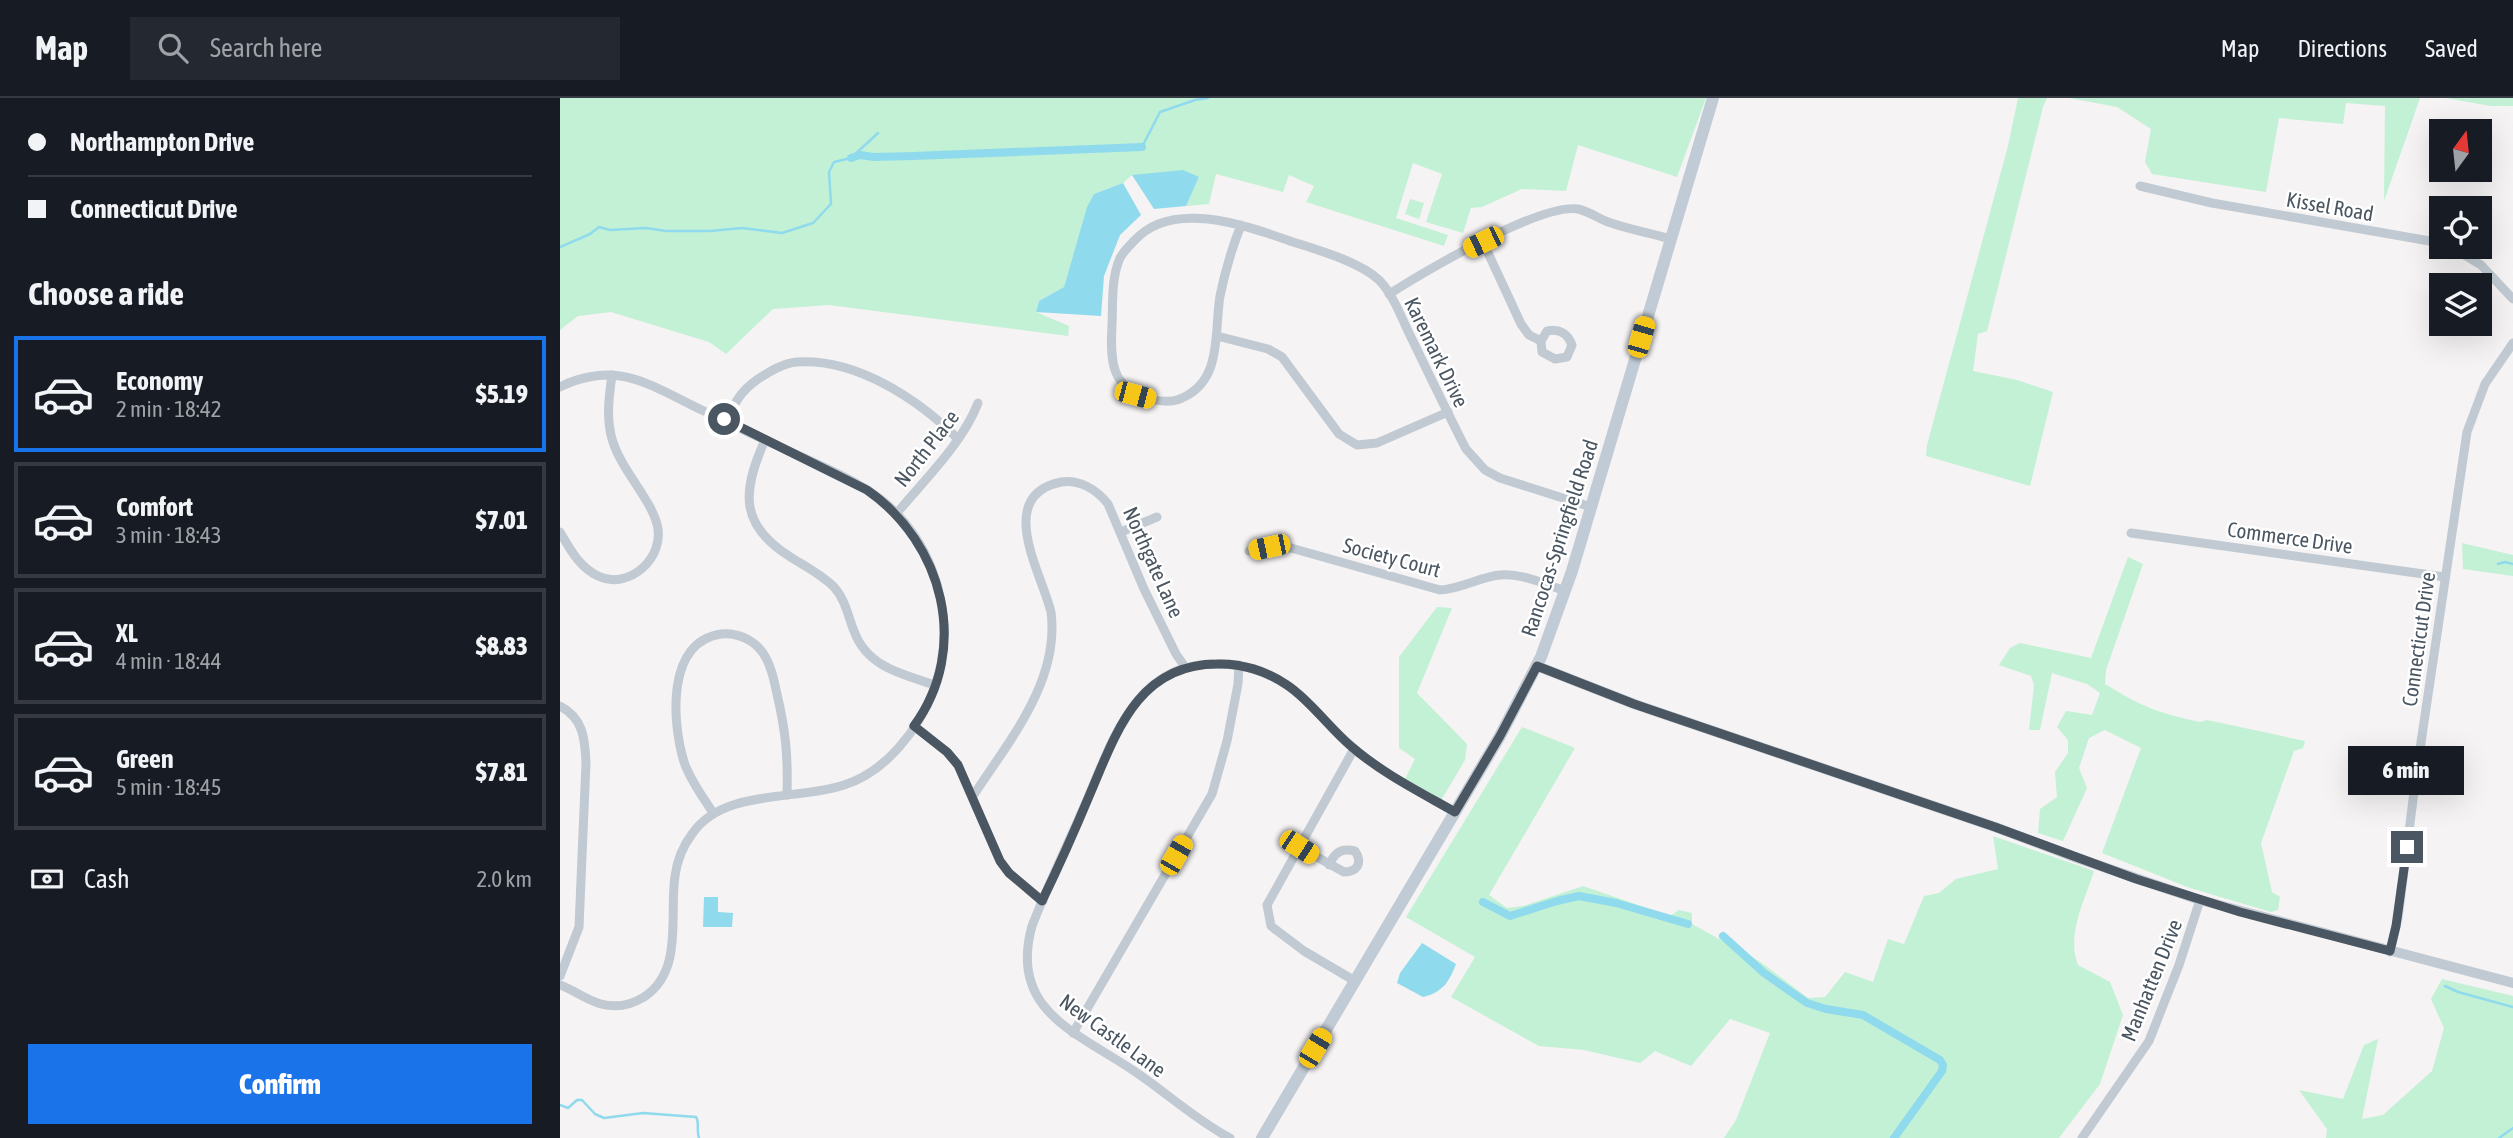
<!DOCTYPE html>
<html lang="en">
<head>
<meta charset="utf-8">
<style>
  body { margin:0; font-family:"Asap Condensed",sans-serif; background:#242831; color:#f1f3f6; height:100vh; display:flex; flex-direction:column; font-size:26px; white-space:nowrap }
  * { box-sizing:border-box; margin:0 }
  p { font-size:23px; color:#9ea1a6 }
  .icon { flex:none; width:38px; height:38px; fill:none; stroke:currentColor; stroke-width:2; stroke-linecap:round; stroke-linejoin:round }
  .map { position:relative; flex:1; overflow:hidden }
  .panel { display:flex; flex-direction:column; background:#171b24; width:560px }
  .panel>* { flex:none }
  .banner { display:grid; align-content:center; height:154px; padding:0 28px; background:#171b24 }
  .needle { width:46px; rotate:15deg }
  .buttons { position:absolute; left:1869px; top:21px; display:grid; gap:14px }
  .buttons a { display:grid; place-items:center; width:63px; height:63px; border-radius:0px; background:#171b24; box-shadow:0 7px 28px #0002; font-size:35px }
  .end { position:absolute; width:32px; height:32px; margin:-16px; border:9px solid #4a5661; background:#fff; box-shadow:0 0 0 4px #fff }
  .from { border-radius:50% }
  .bubble { position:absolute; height:49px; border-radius:0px; background:#171b24; box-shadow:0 7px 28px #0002; font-size:23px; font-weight:800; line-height:49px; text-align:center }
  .car { position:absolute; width:21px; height:42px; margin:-21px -10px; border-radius:9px; box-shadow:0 0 5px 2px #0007; background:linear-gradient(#f5c518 24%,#345 0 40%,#f5c518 0 76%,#345 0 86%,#f5c518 0) }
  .banner b { display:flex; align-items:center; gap:24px; height:66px; font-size:26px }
  .banner b+b { border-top:2px solid #363941 }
  .banner i { width:18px; height:18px; background:#f1f3f6 }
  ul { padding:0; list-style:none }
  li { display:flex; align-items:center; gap:21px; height:116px; margin:0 14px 10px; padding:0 14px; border:4px solid #363941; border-radius:0px }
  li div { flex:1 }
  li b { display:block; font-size:26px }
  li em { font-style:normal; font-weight:800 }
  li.active { border-color:#1a73e8 }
  li>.icon { width:63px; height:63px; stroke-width:1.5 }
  h2 { padding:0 28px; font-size:32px; line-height:84px }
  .pay { display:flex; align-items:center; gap:18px; height:77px; padding:0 28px; font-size:26px }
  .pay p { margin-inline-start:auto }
  .cta { display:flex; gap:14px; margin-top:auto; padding:14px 28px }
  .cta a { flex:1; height:80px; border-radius:0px; background:#1a73e8; color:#fff; font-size:28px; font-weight:800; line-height:80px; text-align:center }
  header { display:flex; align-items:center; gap:42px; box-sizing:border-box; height:98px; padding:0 35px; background:#171b24; border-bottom:2px solid #363941 }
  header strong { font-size:33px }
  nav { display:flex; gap:38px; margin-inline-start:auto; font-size:24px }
  .search { width:490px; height:63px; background:#242831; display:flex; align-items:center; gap:18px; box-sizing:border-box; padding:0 24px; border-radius:0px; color:#9ea1a6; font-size:26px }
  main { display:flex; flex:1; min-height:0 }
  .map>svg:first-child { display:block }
  .green { fill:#c3f1d5 }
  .water { fill:#90daee }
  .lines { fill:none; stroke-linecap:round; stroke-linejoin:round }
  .stream { stroke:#90daee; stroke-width:2.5 }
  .canal { stroke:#90daee; stroke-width:8 }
  .minor { stroke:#c1cad2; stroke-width:9 }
  .tertiary { stroke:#c1cad2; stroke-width:10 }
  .secondary { stroke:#c1cbd6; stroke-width:12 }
  .route { stroke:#4a5661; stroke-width:9 }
  .labels { text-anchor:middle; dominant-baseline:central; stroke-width:5; stroke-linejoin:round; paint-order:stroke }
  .street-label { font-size:21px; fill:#4a5661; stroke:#fff }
</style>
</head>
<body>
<header>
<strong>Map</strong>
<div class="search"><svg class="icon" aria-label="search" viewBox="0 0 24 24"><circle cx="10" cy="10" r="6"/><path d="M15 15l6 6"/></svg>Search here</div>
<nav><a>Map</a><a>Directions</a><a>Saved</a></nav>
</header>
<main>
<section class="panel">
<div class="banner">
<b><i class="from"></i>Northampton Drive</b>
<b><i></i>Connecticut Drive</b>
</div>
<h2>Choose a ride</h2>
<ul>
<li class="active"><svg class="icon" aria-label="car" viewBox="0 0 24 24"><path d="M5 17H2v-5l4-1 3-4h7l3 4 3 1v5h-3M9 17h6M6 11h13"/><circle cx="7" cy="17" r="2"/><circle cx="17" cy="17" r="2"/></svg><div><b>Economy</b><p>2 min · 18:42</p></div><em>$5.19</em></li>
<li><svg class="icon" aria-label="car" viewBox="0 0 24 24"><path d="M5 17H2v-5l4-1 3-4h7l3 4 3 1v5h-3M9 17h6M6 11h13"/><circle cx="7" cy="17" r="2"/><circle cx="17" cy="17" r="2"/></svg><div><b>Comfort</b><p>3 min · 18:43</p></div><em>$7.01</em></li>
<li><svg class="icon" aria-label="car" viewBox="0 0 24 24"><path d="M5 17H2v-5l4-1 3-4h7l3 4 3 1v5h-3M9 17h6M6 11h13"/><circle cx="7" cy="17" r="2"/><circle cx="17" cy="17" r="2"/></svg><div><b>XL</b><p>4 min · 18:44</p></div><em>$8.83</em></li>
<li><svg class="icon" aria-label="car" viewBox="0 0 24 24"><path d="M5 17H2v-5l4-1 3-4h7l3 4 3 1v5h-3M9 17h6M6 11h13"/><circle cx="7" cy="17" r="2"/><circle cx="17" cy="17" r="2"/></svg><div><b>Green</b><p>5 min · 18:45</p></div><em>$7.81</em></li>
</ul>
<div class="pay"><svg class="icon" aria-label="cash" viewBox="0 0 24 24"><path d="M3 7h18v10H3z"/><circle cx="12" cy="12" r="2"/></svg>Cash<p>2.0 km</p></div>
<div class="cta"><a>Confirm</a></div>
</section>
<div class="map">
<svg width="1953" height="1040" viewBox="0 0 1953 1040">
  <rect width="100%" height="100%" fill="#f5f3f3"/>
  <g class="green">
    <path d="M0,0H1146L1117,79L1018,47L1006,93L962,91L922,109L911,110L903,135L866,124L882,76L853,65L836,120L888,137L884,148L746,104L754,88L729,77L723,94L656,76L649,106L626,108L639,79L572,77L563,85L534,96L527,110L504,189L479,203L476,214L509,228L508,238L269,207L213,211L166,256L149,244L51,214L18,218L0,232Z"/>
    <path d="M1458,0H1487L1483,9L1427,233L1418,236L1413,273L1457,282L1493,294L1470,388L1366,358L1367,347L1448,48Z"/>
    <path d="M1509,0H1860L1824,103L1825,8L1786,5L1783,26L1719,20L1706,94L1592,76L1585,64L1591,31L1557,9Z"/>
    <path d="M1885,0H1953V8H1931Z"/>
    <path d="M850,101L864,105L859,121L845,116Z"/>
    <path d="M1902,445L1953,457V478L1903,471Z"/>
    <path d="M1568,459L1583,466L1546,572L1545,586C1582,609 1598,615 1640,624L1647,622L1745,643L1743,650L1734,653L1701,745L1712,794L1720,799L1718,812L1711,814L1630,790L1542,755L1581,650L1545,632L1529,640L1519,670L1527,690L1503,743L1478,735L1480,711L1497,699L1495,674L1508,655V642L1497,629L1506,613L1532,617L1540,595L1527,586L1492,575L1480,632H1469L1474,587L1471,578L1439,567L1450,550L1460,545L1531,560Z"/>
    <path d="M877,509L892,510L857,595L907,646L905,662L880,704L844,683L855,661L839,650V559Z"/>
    <path d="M962,629L1015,650L929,797L947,810L963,808L1023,788L1110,818L1119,812L1132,815V826L1199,863L1248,900L1265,899L1285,874L1313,884L1328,841L1344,846L1364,798L1379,795L1396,781L1438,771L1433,738L1534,773C1525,802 1506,837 1518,867L1550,884L1563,917L1540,986L1499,1040H1164L1176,1022L1210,935L1170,921L1131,968L1095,953L1080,965L1024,952L979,948L891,899L915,859L846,819Z"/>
    <path d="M1882,881L1953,898V1040H1766L1767,1031L1739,992L1783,1001L1804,947L1818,941L1802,1021L1823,1017L1872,973L1884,930L1871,901Z"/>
  </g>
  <g class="water">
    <path d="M623,72L639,79L626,108L594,111L572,77Z"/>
    <path d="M563,85L581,117L560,137L544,178L541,218L476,214L479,203L504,189L527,109L534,96Z"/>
    <path d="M144,799H158V814L173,815L172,829H143Z"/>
    <path d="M862,845L896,866C889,884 883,894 863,899L837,885L840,875Z"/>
  </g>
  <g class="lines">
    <g class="stream">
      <path d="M582,49L600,14L635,2L648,0"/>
      <path d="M0,149L30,136L39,129L50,132L86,130L106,133H150L182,130L222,135L253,125L271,106L269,74L274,64L291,60L318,35"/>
      <path d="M1938,466L1945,464L1953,466"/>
      <path d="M1885,888L1898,894L1953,909"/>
      <path d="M0,1007L8,1010L17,1002H22L35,1016L44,1020L83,1015L136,1019C140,1025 136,1033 139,1040"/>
      <path d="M1939,1040L1953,1030"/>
    </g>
    <g class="canal">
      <path d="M291,60L300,57L314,59L353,58L582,49"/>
      <path d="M923,804L950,818L997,803L1019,798L1056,805L1128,826"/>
      <path d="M1163,838L1204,875L1247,905L1266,911L1303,917L1380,962L1383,967L1382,973L1334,1040"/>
    </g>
    <g class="minor">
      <path d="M1580,88L1652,105L1881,145"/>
      <path d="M681,127C672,150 665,173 660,198C654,234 663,282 622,300C612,305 602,304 591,301C551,291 550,264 552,227C553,206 551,180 560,160C563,154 569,148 574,143C612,100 687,128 733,144C758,152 800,164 819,182C832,195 840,216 848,233C867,272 886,312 906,351L925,372L940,380L1031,409"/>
      <path d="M923,144L961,226L969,237L981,243L987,233C999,230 1008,236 1012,247L1007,259L995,261L982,254L981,243"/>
      <path d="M1891,149L1921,167L1953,201"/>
      <path d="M829,196C864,174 980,105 1018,111C1028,113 1038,120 1048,124C1068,131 1089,135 1110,141"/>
      <path d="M657,238L708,251L722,259L779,336L797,347L817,345L888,314"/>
      <path d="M0,289C17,280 40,275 60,278C86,281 120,302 144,313C169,325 195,338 220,349C258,367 310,386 338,417C380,462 396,532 374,591C359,631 326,674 284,687C237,703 163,690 132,736C123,748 117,763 115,778C109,817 124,873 84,899C71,907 56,910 41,906C26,902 14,892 0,887"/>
      <path d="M169,324C172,305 182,292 198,281C209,274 223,265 237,264C296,260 358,301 398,341"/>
      <path d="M205,342C183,391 178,426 229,458C244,468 261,476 274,489C285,501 288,518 294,533C307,569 342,576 375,587"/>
      <path d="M337,415C365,381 402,346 418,305"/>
      <path d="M0,434C10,451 19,469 38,478C69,493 106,459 97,426C90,400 60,370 52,341C46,320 49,298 52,277"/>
      <path d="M561,434L597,419"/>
      <path d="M1571,435L1885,479"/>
      <path d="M689,453L709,449L731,450L880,492C901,491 919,479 940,477C962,475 985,486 1005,493"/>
      <path d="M0,608C23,620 25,640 26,665L19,829L0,878"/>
      <path d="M354,628L387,654L398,667L440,763L449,775L483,803"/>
      <path d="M794,651L707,807L711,828L744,853L795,883"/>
      <path d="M413,698C448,644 500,584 491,514C482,476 434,398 501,384C520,381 537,392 548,406L584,491L616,556L625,569"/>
      <path d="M153,715C143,699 130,682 124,664C112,624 106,544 161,536C177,534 194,542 203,555C211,567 214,582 217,596C226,635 228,657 227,697"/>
      <path d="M739,749L784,774C797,774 803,765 795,753C781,750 775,754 769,767"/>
      <path d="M1830,854L1838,820L1856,678L1907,334L1925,286L1953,245"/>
      <path d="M513,935L652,696L667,643L678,586L679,567"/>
      <path d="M670,1040C636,1022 608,996 577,975C519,935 448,914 472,828C487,789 506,750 523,711C550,651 571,568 651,566C676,565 701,571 722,584C749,600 768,629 792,649C822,675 860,694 895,714"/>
      <path d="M1522,1040L1589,943L1619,867L1640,802"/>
    </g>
    <path class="tertiary" d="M977,568L1074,606L1435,729L1517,760L1640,802L1953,885"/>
    <path class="secondary" d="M702,1040L940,638L981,559L1012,473L1153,0"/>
  </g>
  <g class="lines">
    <path class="route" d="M164,321L307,392C383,445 411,550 354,628L387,654L398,667L440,763L449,775L482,803C499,768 515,732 530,696C556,635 578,566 657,566C681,565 707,573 727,587C751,603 769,630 792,649C822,675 860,694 895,714L940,638L977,568L1074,606L1435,729L1576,781L1680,814L1830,853L1836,828L1847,749"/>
  </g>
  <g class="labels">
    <g class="street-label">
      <text transform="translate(1770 108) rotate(10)">Kissel Road</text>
      <text transform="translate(877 254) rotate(64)">Karemark Drive</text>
      <text transform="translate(366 350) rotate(-52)">North Place</text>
      <text transform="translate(1730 439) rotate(8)">Commerce Drive</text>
      <text transform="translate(999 440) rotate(-72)">Rancocas-Springfield Road</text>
      <text transform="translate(832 459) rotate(15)">Society Court</text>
      <text transform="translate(594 464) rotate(66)">Northgate Lane</text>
      <text transform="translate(1858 541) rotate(-82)">Connecticut Drive</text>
      <text transform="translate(1591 882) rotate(-68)">Manhatten Drive</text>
      <text transform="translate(553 937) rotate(36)">New Castle Lane</text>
    </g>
  </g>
</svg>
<div class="buttons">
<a><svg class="needle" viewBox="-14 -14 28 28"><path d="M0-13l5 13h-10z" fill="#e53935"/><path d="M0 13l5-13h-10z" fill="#9ea1a6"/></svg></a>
<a><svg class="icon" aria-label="locate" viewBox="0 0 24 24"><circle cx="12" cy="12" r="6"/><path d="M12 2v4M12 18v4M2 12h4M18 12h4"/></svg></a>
<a><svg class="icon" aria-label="layers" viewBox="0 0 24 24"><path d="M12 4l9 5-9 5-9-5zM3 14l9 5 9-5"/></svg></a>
</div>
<i class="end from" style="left:164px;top:321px"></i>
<i class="end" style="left:1847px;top:749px"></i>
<div class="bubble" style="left:1788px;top:648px;width:116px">6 min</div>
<i class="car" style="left:923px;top:144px;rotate:244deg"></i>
<i class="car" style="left:1081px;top:239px;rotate:16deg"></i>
<i class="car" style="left:575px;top:297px;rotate:105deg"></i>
<i class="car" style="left:709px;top:449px;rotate:258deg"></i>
<i class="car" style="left:739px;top:749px;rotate:123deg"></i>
<i class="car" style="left:616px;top:757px;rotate:30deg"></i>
<i class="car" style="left:755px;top:950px;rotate:31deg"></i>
</div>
</main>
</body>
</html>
